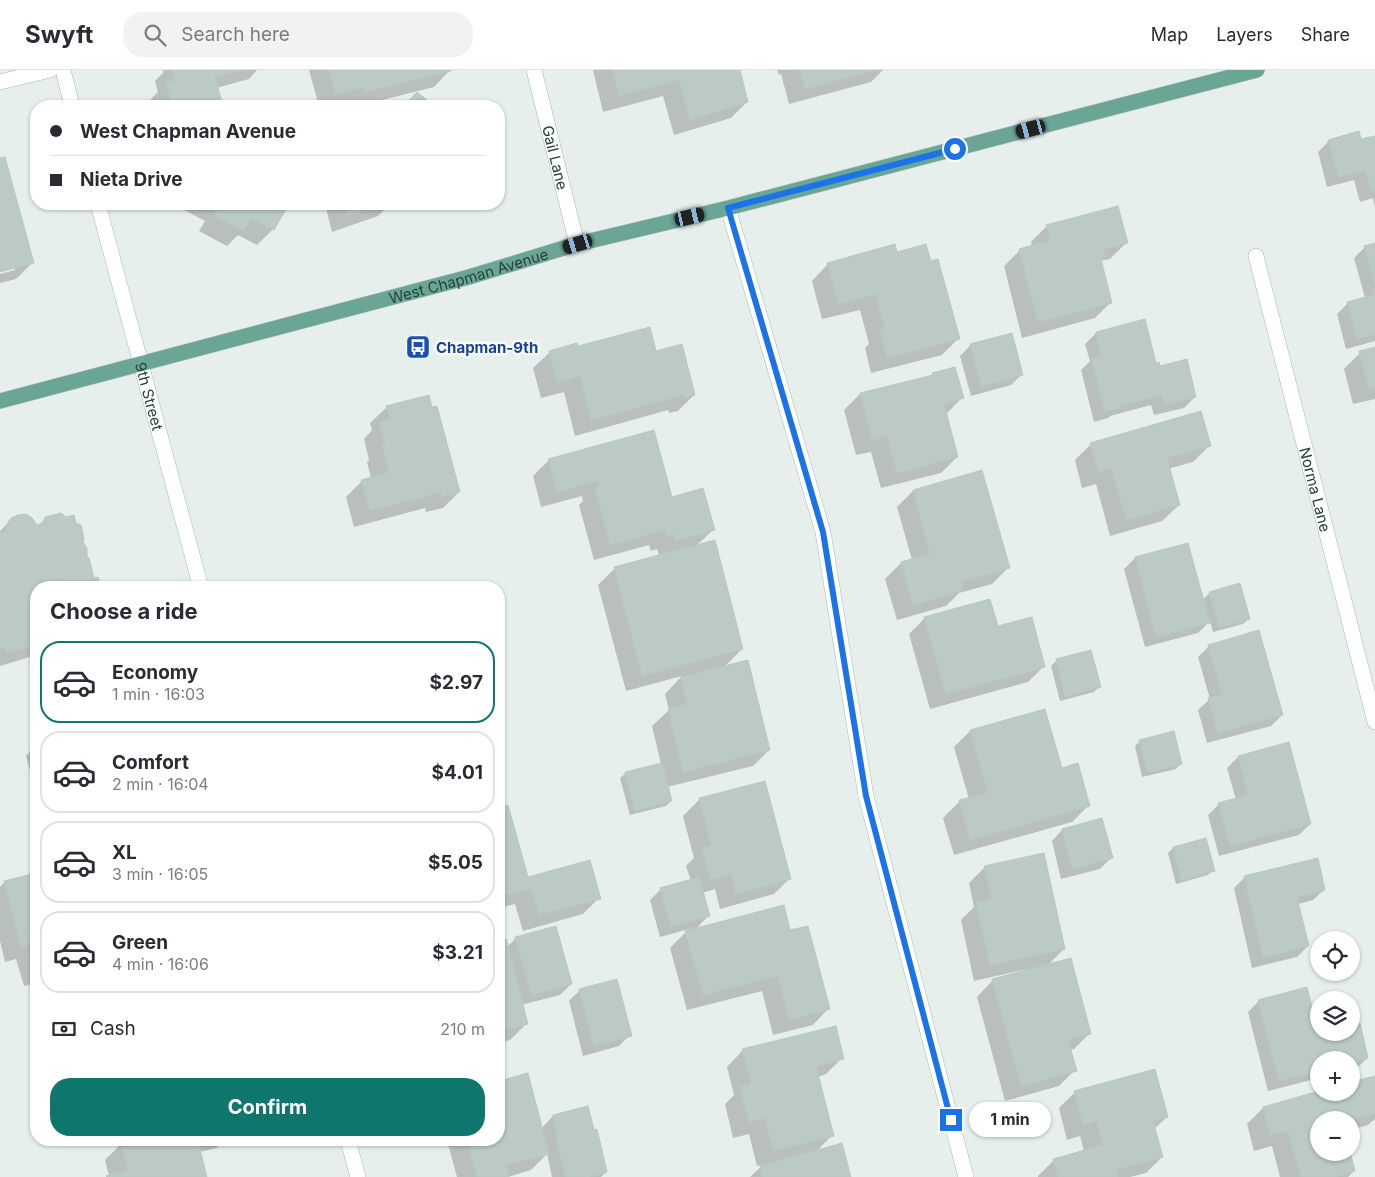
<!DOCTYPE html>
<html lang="en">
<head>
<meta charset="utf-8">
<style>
  body { margin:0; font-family:Inter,sans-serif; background:#f2f2f3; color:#2b2b33; height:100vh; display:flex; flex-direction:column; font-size:19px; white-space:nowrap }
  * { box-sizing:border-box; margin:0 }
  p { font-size:16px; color:#7c7c81 }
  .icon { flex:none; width:28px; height:28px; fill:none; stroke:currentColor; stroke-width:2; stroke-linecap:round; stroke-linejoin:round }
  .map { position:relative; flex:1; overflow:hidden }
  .side { position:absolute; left:30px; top:511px; width:475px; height:565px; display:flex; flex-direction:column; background:#fff; border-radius:20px; box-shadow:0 1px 4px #0004 }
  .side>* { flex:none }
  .top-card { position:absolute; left:30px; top:30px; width:475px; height:110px; border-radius:20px; box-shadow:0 1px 4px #0004; display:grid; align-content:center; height:110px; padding:0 20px; background:#fff }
  .tools { position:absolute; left:1310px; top:861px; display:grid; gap:10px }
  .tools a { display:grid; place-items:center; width:50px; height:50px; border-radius:50%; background:#fff; box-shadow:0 1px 4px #0004; font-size:25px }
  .end { position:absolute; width:22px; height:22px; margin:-11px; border:6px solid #1a73e8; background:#fff; box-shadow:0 0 0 2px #fff }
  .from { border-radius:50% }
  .bubble { position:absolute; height:35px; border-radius:18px; background:#fff; box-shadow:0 1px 4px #0004; font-size:16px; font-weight:700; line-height:35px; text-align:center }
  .car { position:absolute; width:15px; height:30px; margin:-15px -8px; border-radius:6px; box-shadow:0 0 4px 1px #0007; background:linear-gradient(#222 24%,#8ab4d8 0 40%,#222 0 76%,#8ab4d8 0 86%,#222 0) }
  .top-card b { display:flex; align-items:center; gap:18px; height:48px; font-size:19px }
  .top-card b+b { border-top:1px solid #e1e1e2 }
  .top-card i { width:12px; height:12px; background:#2b2b33 }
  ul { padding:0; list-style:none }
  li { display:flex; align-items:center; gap:15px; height:82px; margin:0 10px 8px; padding:0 10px; border:2px solid #e1e1e2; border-radius:20px }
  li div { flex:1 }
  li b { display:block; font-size:19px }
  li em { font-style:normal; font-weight:700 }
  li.current { border-color:#0f766e }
  li>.icon { width:45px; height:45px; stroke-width:1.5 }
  h2 { padding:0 20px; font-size:22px; line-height:60px }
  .pay { display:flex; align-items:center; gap:12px; height:55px; padding:0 20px; font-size:19px }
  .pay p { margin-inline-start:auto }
  .primary-button { display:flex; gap:10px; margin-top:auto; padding:10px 20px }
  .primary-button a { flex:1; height:58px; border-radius:20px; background:#0f766e; color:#fff; font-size:20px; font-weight:700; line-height:58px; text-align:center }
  header { display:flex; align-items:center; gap:30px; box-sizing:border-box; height:70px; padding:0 25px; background:#fff; border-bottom:1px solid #e1e1e2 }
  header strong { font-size:24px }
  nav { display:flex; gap:28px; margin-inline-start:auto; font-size:18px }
  .search { width:350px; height:45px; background:#f2f2f3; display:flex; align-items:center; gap:12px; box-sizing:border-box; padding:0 18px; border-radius:20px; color:#7c7c81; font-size:19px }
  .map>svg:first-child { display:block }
  .shadow { fill:#0003 }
  .building { fill:#bbcac4; stroke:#b8c9c2 }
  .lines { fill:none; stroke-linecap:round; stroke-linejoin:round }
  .lane-casing { stroke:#a8b8b2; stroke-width:16 }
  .street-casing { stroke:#a8b8b2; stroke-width:16 }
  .secondary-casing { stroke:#a4bbb3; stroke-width:16 }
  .primary-casing { stroke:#c2cac8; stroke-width:16 }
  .lane { stroke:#fff; stroke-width:15 }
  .street { stroke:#fff; stroke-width:15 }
  .secondary { stroke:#fff; stroke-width:15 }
  .primary { stroke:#6aa596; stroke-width:15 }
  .route { stroke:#1a73e8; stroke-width:6 }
  .labels { text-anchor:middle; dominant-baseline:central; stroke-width:5; stroke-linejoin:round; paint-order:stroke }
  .street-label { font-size:15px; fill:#24423a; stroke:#f7fbf9 }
  .transit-label { font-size:15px; font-weight:bold; fill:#164399; stroke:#f7fbf9; text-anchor:start }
</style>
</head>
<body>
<header>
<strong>Swyft</strong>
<div class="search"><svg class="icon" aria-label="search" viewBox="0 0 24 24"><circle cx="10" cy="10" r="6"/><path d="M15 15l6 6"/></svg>Search here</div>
<nav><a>Map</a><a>Layers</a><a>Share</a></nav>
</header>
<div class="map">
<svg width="1375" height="1107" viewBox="0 0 1375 1107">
  <rect width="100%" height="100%" fill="#e6efeb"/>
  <g class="shadow">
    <path d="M163,0H257L249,9L216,18L221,36H152L150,30L158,22L155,11L163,3Z"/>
    <path d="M309,0H450L434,17L358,36H348L347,32L333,36H319Z"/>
    <path d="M593,0H738L747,32L731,48L674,65L663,26L603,42Z"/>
    <path d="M777,0H883L871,12L789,34L781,4L779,5Z"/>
    <path d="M390,30L397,36H384Z"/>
    <path d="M1375,67V138L1373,128L1360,132L1354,110L1327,117L1318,82L1329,71H1360Z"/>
    <path d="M0,90L32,193L16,209L0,213V204L15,200V197L0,201Z"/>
    <path d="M173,134H287L273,159L257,175L238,165L227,176L199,161L205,151Z"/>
    <path d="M325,134H390L378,146L332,162Z"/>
    <path d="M1047,156L1127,172L1110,189L1100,191L1111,232L1095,248L1022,268L1004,196L1020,180L1032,177L1031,172Z"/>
    <path d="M1375,174V271L1346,279L1337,244L1348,233L1365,228L1354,188L1365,177Z"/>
    <path d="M896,183L958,269L942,285L871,303L865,278L869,274L860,240L822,249L812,211L828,194Z"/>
    <path d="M1144,251L1155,294L1195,327L1184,338L1154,345L1151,335L1110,346L1108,348L1094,352L1081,300L1090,291L1085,274L1096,263Z"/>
    <path d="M971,275L1022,304L1011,315L971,326L960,286Z"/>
    <path d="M577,277L655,282L694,325L678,341L669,343L668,340L575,366L564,322L541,328L533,298L550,282Z"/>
    <path d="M1375,279V329L1353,334L1344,299L1360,283Z"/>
    <path d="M933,304L962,328L946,344L957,387L941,403L881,418L871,382L856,385L844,340L860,324L930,307Z"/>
    <path d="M387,337L459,422L443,438L426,442L425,438L354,457L346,427L362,411L371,408L367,392L369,390L364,369L372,360L370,353Z"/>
    <path d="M1091,374L1209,376L1193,392L1168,399L1179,435L1162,451L1110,466L1096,414L1082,418L1075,390Z"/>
    <path d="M549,390L671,428L713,460L696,476L742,579L723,598L769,680L753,696L667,717L671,731L666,736L630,745L620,708L626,703L661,694L652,656L669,640L665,624L682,606L626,621L598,515L614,499L659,486L657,479L651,481L649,475L594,490L579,435L583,431L582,426L541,437L533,406Z"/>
    <path d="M981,402L1008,498L992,514L959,523L946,536L897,550L885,509L901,493L912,490L897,437L913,421Z"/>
    <path d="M46,448L36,518V585L0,596V461L12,449L36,456L39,455Z"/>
    <path d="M1187,474L1202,530L1210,523L1248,549L1243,554L1213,562L1210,551L1198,563L1145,577L1124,499L1135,488Z"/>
    <path d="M925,548L997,558L1044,596L1028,612L930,639L909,564Z"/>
    <path d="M1209,576L1282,645L1271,656L1207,673L1198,640L1210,629L1198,587Z"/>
    <path d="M1090,582L1099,617L1094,622L1060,631L1051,596L1056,591Z"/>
    <path d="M36,648V664L33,651Z"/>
    <path d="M970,661L1061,699L1088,736L1072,752L954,785L943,748L960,731L969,729L954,677Z"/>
    <path d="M1140,671L1181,693L1176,699L1142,707L1135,676Z"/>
    <path d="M36,675V723L26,686Z"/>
    <path d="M1238,687L1310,754L1299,765L1219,786L1208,745L1219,734L1236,730L1227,698Z"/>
    <path d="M764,712L790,808L774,824L720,839L715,819L702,823L708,846L695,860L789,862L829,938L813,955L773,965L762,921L687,940L670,878L689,859L660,867L650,830L661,819L691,811L686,796L694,788L683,746L699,730Z"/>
    <path d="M507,736L528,808L599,828L583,844L523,861L515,834L499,838V739Z"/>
    <path d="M1062,760L1111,788L1100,799L1061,809L1052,771Z"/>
    <path d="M1205,770L1213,800L1208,805L1176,814L1168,783L1173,778Z"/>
    <path d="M985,797L1064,879L1047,896L1090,963L1074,979L1070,980L1075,1000L1059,1016L1005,1031L977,927L993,910L1023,902V900L974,911L961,850L974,837L969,813Z"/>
    <path d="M36,804V913L24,916L16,889L5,892L0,871V817L5,812Z"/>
    <path d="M1245,807L1324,820L1313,830L1298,834L1308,876L1297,887L1252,898L1234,818Z"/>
    <path d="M516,868L571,914L560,925L521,935L526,954L510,970L499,973V872L505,870L507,877Z"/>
    <path d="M580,920L630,965L619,976L583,986L569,931Z"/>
    <path d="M1259,931L1319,962L1367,988L1356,999L1351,1000V990H1319V1008L1268,1021L1248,942Z"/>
    <path d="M743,980L842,988L826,1004L818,1007L832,1065L816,1082L850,1107H750L763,1095L757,1096L749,1064L733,1068L725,1034L734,1025L727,997Z"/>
    <path d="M527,1005L541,1059L553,1046L587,1037L606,1102L601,1107H552L547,1084L531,1100L508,1107H457L447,1070H499V1012Z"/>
    <path d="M1375,1007V1049L1368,1055L1351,1060V1050H1319V1082L1354,1101L1348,1107H1280L1272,1076L1254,1081L1247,1054L1263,1038L1320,1022H1351Z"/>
    <path d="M1075,1022L1167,1047L1154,1059L1162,1087L1146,1103L1130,1107H1038V1106L1054,1090L1084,1081L1080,1066L1067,1070L1059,1038Z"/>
    <path d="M118,1070H224L217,1078L199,1082L206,1107H107L109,1106L105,1090L118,1077L117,1072Z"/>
  </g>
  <g class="building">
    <path d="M172,0H241L215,7L223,36H172L166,12L175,10Z"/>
    <path d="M329,0H451V1L364,22L363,17L336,25Z"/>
    <path d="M613,0H740L748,32L690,50L679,10L619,26Z"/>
    <path d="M800,0H875L805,19Z"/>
    <path d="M417,22L434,36H404Z"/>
    <path d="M1359,61L1361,69L1375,66V121L1371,122L1365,100L1338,107L1328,70Z"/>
    <path d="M5,87L34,193L0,202V88Z"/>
    <path d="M218,134H289L274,160L251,148L244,161L214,145L220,135Z"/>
    <path d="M345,134H385L348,146Z"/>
    <path d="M1118,136L1128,173L1103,180L1105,187L1101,189L1112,233L1038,252L1019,179L1051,170L1046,155Z"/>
    <path d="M1375,173V216L1364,176Z"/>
    <path d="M895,174L897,182L926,174L931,191L938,189L960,269L887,288L880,260L885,259L876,224L838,234L827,193Z"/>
    <path d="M1375,219V264L1357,269L1347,232L1373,225L1372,220Z"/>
    <path d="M1145,249L1156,293L1159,292L1160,296L1187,289L1196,327L1165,335L1162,325L1119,336L1120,338L1105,342L1091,288L1101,285L1096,262Z"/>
    <path d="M650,257L656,281L682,274L695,325L685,328L684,325L591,350L580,306L557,313L549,281L577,273L578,276Z"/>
    <path d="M1012,263L1023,305L981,316L970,274Z"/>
    <path d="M1375,277V317L1369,319L1359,281Z"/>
    <path d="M955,297L964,328L944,334L958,387L897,403L887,366L872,370L860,323L933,305L932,303Z"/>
    <path d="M429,325L432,337L437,336L460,422L442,427L441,422L370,441L361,410L389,402L382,375L385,374L379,352L390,349L386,336Z"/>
    <path d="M1201,341L1211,376L1167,388L1180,435L1126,450L1112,399L1098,402L1090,373Z"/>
    <path d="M654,360L672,427L703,418L715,460L675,471L673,464L667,466L665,460L610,475L595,417L599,416L598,411L557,422L548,389Z"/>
    <path d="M982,400L1010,498L961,512L964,520L913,535L901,492L930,484L913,420Z"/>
    <path d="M61,443L66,447L74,445L76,453L81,455L84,469L83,471L87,479V487L89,488L94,508L98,507L101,518H36V573L33,574V576L7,583L5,577L0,578V463L5,462L7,454L11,448L18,445L26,444L32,448L37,455L43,453L45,447Z"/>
    <path d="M715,470L743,579L642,606L614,497Z"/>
    <path d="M1188,473L1210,553L1156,567L1135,487Z"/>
    <path d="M1240,513L1250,549L1219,558L1209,522Z"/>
    <path d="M990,529L998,556L1032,547L1045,597L946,624L924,547Z"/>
    <path d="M1259,560L1283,645L1218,663L1208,628L1222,624L1208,575Z"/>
    <path d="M1091,580L1101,617L1065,627L1056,589Z"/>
    <path d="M748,590L770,680L683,702L668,639L687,634L681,607Z"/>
    <path d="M1045,639L1062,698L1078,693L1090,736L970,770L959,730L988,723L970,660Z"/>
    <path d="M1174,661L1182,694L1148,703L1139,670Z"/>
    <path d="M1289,672L1311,754L1230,776L1218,733L1248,725L1238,686Z"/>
    <path d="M662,693L672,731L635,741L625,702Z"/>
    <path d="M765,711L791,809L736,824L731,804L710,810L702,778L711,775L699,728Z"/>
    <path d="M508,735L528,807L590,790L601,829L539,845L531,818L499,827V737Z"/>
    <path d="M1102,748L1113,788L1072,799L1062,759Z"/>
    <path d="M1206,768L1215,801L1181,810L1173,777Z"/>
    <path d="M1044,783L1065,879L990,895L976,833L992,829L984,796Z"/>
    <path d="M1318,788L1325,820L1297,827L1309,876L1263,887L1244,806Z"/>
    <path d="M36,803V888L32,874L21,877L4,811Z"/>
    <path d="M699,807L710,846L671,857L660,818Z"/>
    <path d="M784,835L790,860L808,856L830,939L789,950L778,906L703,925L685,861Z"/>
    <path d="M556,856L572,914L531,925L515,867Z"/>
    <path d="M506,869L528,954L499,961V871Z"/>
    <path d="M1071,888L1091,964L1068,970L1077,1001L1021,1016L992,909Z"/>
    <path d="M617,909L632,966L594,976L579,919Z"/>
    <path d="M1307,917L1314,945L1319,943V962H1351V955L1360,953L1368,988L1351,993V990H1319V1001L1279,1011L1258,930Z"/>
    <path d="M836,956L844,989L816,996L834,1066L773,1081L765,1048L749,1052L740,1017L751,1014L742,979Z"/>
    <path d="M1155,999L1168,1047L1153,1051L1163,1087L1116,1100L1118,1107H1058L1053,1089L1103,1075L1096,1051L1083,1055L1074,1021Z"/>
    <path d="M528,1003L549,1084L506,1095L509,1107H477L467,1070H499V1011Z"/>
    <path d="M1375,1006V1043L1349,1050H1319V1082H1350L1355,1101L1334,1107H1301L1288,1061L1270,1065L1263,1037L1319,1021V1022H1351V1012Z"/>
    <path d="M588,1036L594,1060L597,1059L607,1102L589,1107H566L556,1069H558L553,1045Z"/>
    <path d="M132,1070H203L198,1071L207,1107H107L106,1106L128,1100L121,1073Z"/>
    <path d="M842,1073L851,1107H763L760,1096Z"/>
  </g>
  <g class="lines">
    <defs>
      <path id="lane" d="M0,12L50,0"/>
      <g id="street">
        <path id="s1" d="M534,0L577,174"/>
        <path d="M728,138L823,462L866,726L966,1107"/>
        <path id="s2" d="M1256,186L1375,652"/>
      </g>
      <g id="secondary">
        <path d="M63,0L72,36"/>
        <path id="s3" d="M98,134L201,518"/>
        <path d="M348,1070L358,1107"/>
      </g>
      <g id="primary">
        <path id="s4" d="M0,331L469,207L577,174L728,138L1257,0"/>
      </g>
    </defs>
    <use href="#lane" class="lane-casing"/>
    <use href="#street" class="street-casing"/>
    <use href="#secondary" class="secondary-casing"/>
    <use href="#primary" class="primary-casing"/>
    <use href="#lane" class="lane"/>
    <use href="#street" class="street"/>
    <use href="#secondary" class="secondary"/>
    <use href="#primary" class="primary"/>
  </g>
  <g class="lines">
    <path class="route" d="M951,1050L866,726L823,462L728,138L955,79"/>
  </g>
  <defs>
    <symbol id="bus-square" viewBox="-11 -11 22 22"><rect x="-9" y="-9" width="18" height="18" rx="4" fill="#1a4fb4" stroke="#f7fbf9"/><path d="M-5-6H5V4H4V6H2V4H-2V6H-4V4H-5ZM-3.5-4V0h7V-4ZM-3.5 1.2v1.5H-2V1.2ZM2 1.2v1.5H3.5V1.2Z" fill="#fff"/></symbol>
  </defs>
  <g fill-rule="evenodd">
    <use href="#bus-square" x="404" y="263" width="28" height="28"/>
  </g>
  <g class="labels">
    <g class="street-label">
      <text stroke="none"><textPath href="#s1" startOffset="90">Gail Lane</textPath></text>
      <text stroke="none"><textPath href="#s4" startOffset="485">West Chapman Avenue</textPath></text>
      <text stroke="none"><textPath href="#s3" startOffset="199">9th Street</textPath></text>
      <text stroke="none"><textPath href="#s2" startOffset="241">Norma Lane</textPath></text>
    </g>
    <g class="transit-label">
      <text x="436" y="277">Chapman-9th</text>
    </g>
  </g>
</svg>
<div class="tools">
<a><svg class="icon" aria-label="locate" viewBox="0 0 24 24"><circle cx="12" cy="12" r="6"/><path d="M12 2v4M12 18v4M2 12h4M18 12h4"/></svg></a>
<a><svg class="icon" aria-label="layers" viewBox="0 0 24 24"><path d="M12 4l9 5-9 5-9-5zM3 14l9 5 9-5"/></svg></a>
<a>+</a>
<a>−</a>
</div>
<i class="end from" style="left:955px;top:79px"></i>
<i class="end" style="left:951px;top:1050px"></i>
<div class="bubble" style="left:969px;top:1032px;width:82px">1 min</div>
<i class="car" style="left:1031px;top:59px;rotate:255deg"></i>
<i class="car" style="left:690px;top:147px;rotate:77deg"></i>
<i class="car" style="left:578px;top:174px;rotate:253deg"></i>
<div class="top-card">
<b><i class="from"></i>West Chapman Avenue</b>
<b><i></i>Nieta Drive</b>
</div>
<section class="side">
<h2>Choose a ride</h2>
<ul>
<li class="current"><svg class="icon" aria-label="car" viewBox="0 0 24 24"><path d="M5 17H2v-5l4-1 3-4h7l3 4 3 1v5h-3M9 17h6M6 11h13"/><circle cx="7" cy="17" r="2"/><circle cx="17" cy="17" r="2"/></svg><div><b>Economy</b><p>1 min · 16:03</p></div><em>$2.97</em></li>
<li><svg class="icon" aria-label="car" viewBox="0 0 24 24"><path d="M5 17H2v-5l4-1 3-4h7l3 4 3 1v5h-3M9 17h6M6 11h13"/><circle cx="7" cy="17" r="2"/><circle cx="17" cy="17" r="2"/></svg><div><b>Comfort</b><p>2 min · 16:04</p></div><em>$4.01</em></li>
<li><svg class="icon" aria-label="car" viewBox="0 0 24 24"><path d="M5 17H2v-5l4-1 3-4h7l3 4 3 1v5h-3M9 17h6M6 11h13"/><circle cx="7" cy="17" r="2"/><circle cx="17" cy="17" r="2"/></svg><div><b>XL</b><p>3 min · 16:05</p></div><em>$5.05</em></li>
<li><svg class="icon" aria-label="car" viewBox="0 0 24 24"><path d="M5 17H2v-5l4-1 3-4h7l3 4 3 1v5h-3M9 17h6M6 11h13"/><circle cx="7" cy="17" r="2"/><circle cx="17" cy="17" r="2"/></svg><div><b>Green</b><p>4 min · 16:06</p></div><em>$3.21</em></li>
</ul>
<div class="pay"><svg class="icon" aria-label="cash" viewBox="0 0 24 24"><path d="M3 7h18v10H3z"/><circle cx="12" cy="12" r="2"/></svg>Cash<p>210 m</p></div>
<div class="primary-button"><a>Confirm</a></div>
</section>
</div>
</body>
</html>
